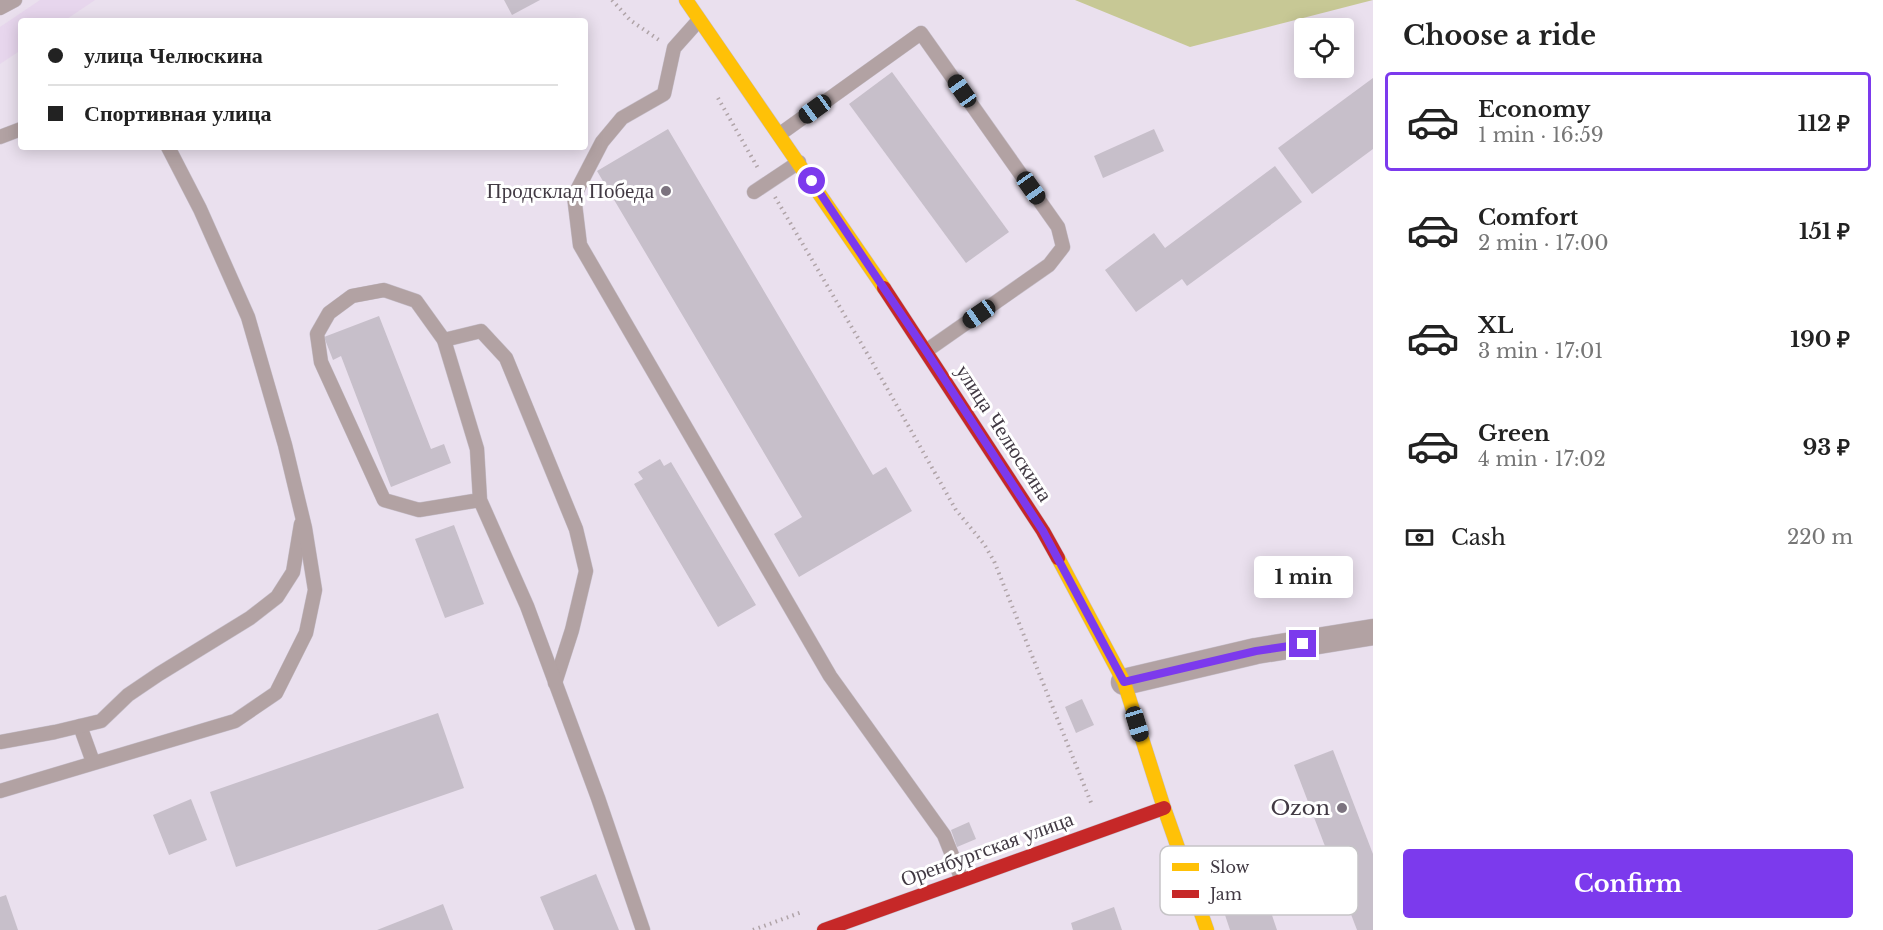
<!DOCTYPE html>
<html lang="en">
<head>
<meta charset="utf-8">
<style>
  body { margin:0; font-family:"Libre Baskerville",serif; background:#f6f6f6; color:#222; height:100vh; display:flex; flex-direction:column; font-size:22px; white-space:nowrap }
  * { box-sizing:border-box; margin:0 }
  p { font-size:20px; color:#767676 }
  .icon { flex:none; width:33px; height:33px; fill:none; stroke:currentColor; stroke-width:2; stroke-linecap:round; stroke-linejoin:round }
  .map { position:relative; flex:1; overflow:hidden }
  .sheet { display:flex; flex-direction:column; background:#fff; width:510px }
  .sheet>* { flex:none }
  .hud { position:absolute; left:18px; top:18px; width:570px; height:132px; border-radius:6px; box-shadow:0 3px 15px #0003; display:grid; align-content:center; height:132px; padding:0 30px; background:#fff }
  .tools { position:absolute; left:1294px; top:18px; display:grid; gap:12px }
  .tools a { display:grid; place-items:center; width:60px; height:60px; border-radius:6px; background:#fff; box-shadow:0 3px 15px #0003; font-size:30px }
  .end { position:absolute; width:27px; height:27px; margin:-14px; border:8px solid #7c3aed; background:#fff; box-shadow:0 0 0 3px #fff }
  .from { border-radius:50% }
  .bubble { position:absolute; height:42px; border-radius:6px; background:#fff; box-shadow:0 3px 15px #0003; font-size:20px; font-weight:800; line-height:42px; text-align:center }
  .car { position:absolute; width:18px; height:36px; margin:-18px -9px; border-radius:8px; box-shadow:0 0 4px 2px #0007; background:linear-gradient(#222 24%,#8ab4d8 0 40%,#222 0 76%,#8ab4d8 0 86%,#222 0) }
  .hud b { display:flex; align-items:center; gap:21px; height:57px; font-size:22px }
  .hud b+b { border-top:2px solid #e0e0e0 }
  .hud i { width:15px; height:15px; background:#222 }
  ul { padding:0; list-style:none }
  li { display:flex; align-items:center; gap:18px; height:99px; margin:0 12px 9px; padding:0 18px; border:3px solid transparent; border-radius:6px }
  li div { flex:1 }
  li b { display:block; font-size:22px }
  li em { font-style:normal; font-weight:800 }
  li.on { border-color:#7c3aed }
  li>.icon { width:54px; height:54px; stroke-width:1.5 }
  h2 { padding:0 30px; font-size:27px; line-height:72px }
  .pay { display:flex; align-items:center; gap:15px; height:66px; padding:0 30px; font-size:22px }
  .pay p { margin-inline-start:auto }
  .cta { display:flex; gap:12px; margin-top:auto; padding:12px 30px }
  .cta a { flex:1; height:69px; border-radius:6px; background:#7c3aed; color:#fff; font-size:24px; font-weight:800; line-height:69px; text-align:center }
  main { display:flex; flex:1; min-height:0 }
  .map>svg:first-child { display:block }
  .built { fill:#e7d6ed }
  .forest { fill:#c7c895 }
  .building { fill:#c7bfca }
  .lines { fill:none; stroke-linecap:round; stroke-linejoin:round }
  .lane-casing { stroke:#c7bfcb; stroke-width:15 }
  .street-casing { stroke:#c7bfcb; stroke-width:27 }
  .slow-casing { stroke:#c7bfcb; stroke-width:15 }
  .jam-casing { stroke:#c7bfcb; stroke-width:15 }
  .path { stroke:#b0a4a8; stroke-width:4; stroke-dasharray:1.5 4.5; stroke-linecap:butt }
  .lane { stroke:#b2a2a3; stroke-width:14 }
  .street { stroke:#b2a2a3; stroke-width:26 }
  .slow { stroke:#ffc107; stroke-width:14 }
  .jam { stroke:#c62828; stroke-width:14 }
  .route { stroke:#7c3aed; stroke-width:8 }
  .poi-dot { fill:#7c737f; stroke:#fff; stroke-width:2 }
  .labels { text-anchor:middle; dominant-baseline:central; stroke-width:6; stroke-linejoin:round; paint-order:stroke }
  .poi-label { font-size:21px; fill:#413943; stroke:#fff; text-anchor:end }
  .street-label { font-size:21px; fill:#413943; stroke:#fff }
  .key { fill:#fff; stroke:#c6c4c7; stroke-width:1.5 }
  .key-label { font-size:16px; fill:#413943 }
</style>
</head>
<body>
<main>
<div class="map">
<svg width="1373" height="930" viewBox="0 0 1373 930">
  <rect width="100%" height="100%" fill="#eae0ee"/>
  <path class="built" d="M40,0H95L64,21H21V50L0,64V27Z"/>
  <path class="forest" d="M1075,0H1373L1190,47Z"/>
  <g class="building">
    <path d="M504,0H540L512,15Z"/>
    <path d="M892,72L1009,232L966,263L849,104Z"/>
    <path d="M1373,78V149L1312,194L1278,148Z"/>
    <path d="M668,129L873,475L886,467L912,511L799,577L774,534L802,517L597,171Z"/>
    <path d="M1154,129L1164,151L1103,178L1094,156Z"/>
    <path d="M1275,166L1302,202L1187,286L1182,279L1136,312L1105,270L1154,233L1165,248Z"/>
    <path d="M379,316L431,449L444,444L451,463L391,487L341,356L333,360L324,337Z"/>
    <path d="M660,459L664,466L671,462L756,605L718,627L634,484L643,479L638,472Z"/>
    <path d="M454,525L484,604L445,618L415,539Z"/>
    <path d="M1082,699L1094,725L1076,733L1065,707Z"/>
    <path d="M438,713L464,788L236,867L210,792Z"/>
    <path d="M1333,750L1373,854V930H1357L1294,765Z"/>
    <path d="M191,799L207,840L169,855L153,815Z"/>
    <path d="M969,822L976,839L957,847L951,830Z"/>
    <path d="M1257,871L1277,930H1230L1218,894L1236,889L1233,880Z"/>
    <path d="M596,874L619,930H554L540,897Z"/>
    <path d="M6,895L18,930H0V897Z"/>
    <path d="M443,904L453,930H377Z"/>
    <path d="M1114,907L1122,930H1073L1071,923Z"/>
  </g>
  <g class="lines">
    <defs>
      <g id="lane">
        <path d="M0,8L15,0"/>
        <path d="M699,20L674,48L664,94L622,118L602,142L574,196L580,245L830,676L944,835L962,880"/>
        <path d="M780,134L921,33L1058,227L1063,247L1049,265L926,351"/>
        <path d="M0,137L21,129"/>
        <path d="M754,192L799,162"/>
        <path d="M444,340L481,331L506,358L576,529L586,571L572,630L555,683"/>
        <path d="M480,500L419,510L384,500L321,362L317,334L329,313L352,296L384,290L416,301L444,340L477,449L480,500L527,606L598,798L643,930"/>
        <path d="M80,726L93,762"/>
        <path d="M0,742L55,732L101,721L128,695L159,674L250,618L277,597L293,572L301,524"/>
        <path d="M0,791L235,721L276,693L306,633L315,590L305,528L285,445L248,317L200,209L168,147"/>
      </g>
      <path id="street" d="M1124,682L1256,651L1373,632"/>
      <g id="slow">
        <path d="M686,0L884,288"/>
        <path d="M1058,558L1124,682L1164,808L1207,930"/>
      </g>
      <g id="jam">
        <path d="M884,288L1043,531L1058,558"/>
        <path d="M824,930L1164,808"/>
      </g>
    </defs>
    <use href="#lane" class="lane-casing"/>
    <use href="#street" class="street-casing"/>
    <use href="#slow" class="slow-casing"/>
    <use href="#jam" class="jam-casing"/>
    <g class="path">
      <path d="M612,0L630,20L659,40"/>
      <path d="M718,98L759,170"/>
      <path d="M775,197L871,360L956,510L984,544L994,561L1092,805"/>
      <path d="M753,930L802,912"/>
    </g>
    <use href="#lane" class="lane"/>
    <use href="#street" class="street"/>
    <use href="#slow" class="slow"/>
    <use href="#jam" class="jam"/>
  </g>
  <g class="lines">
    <path class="route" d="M812,181L926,351L1043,531L1124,682L1256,651L1303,644"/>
  </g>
  <g class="poi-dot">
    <circle cx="666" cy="191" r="6"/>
    <circle cx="1342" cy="808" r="6"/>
  </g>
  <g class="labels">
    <g class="poi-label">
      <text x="654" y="191">Продсклад Победа</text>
      <text x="1330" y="808">Ozon</text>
    </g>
    <g class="street-label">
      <text transform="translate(1004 433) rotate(57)">улица Челюскина</text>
      <text transform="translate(987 849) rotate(-20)">Оренбургская улица</text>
    </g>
  </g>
  <rect x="1160" y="846" width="198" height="69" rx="9" class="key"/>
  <rect x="1172" y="863" width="27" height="8" fill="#ffc107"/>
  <rect x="1172" y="890" width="27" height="8" fill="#c62828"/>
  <g class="key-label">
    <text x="1210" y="873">Slow</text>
    <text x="1210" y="900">Jam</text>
  </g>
</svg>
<div class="tools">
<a><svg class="icon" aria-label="locate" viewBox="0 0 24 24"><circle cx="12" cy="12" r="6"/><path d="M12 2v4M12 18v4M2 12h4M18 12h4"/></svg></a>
</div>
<i class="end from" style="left:812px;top:181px"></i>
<i class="end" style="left:1303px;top:644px"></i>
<div class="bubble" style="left:1254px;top:556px;width:99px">1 min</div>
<i class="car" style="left:962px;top:91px;rotate:325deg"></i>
<i class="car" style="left:815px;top:109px;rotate:234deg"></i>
<i class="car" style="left:1031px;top:188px;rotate:145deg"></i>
<i class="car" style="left:979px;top:314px;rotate:235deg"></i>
<i class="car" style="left:1137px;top:724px;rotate:163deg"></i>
<div class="hud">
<b><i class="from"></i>улица Челюскина</b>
<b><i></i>Спортивная улица</b>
</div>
</div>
<section class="sheet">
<h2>Choose a ride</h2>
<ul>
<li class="on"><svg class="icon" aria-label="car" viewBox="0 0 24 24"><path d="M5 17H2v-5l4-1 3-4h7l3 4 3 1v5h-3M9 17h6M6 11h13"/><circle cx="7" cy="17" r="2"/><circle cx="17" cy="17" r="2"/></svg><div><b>Economy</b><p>1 min · 16:59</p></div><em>112 ₽</em></li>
<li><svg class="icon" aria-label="car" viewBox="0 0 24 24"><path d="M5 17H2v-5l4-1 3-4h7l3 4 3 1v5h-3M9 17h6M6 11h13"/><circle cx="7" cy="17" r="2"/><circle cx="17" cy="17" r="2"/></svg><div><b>Comfort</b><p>2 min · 17:00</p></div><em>151 ₽</em></li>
<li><svg class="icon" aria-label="car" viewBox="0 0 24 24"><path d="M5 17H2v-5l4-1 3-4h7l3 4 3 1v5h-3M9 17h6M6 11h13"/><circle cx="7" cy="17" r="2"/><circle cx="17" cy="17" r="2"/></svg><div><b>XL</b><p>3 min · 17:01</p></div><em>190 ₽</em></li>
<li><svg class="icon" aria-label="car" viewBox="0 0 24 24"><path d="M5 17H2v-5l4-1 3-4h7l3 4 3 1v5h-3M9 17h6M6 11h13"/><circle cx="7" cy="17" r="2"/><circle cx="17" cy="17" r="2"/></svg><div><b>Green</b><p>4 min · 17:02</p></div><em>93 ₽</em></li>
</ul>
<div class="pay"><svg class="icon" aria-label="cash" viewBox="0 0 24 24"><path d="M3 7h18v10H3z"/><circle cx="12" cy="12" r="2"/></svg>Cash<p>220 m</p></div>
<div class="cta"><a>Confirm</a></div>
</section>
</main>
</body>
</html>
